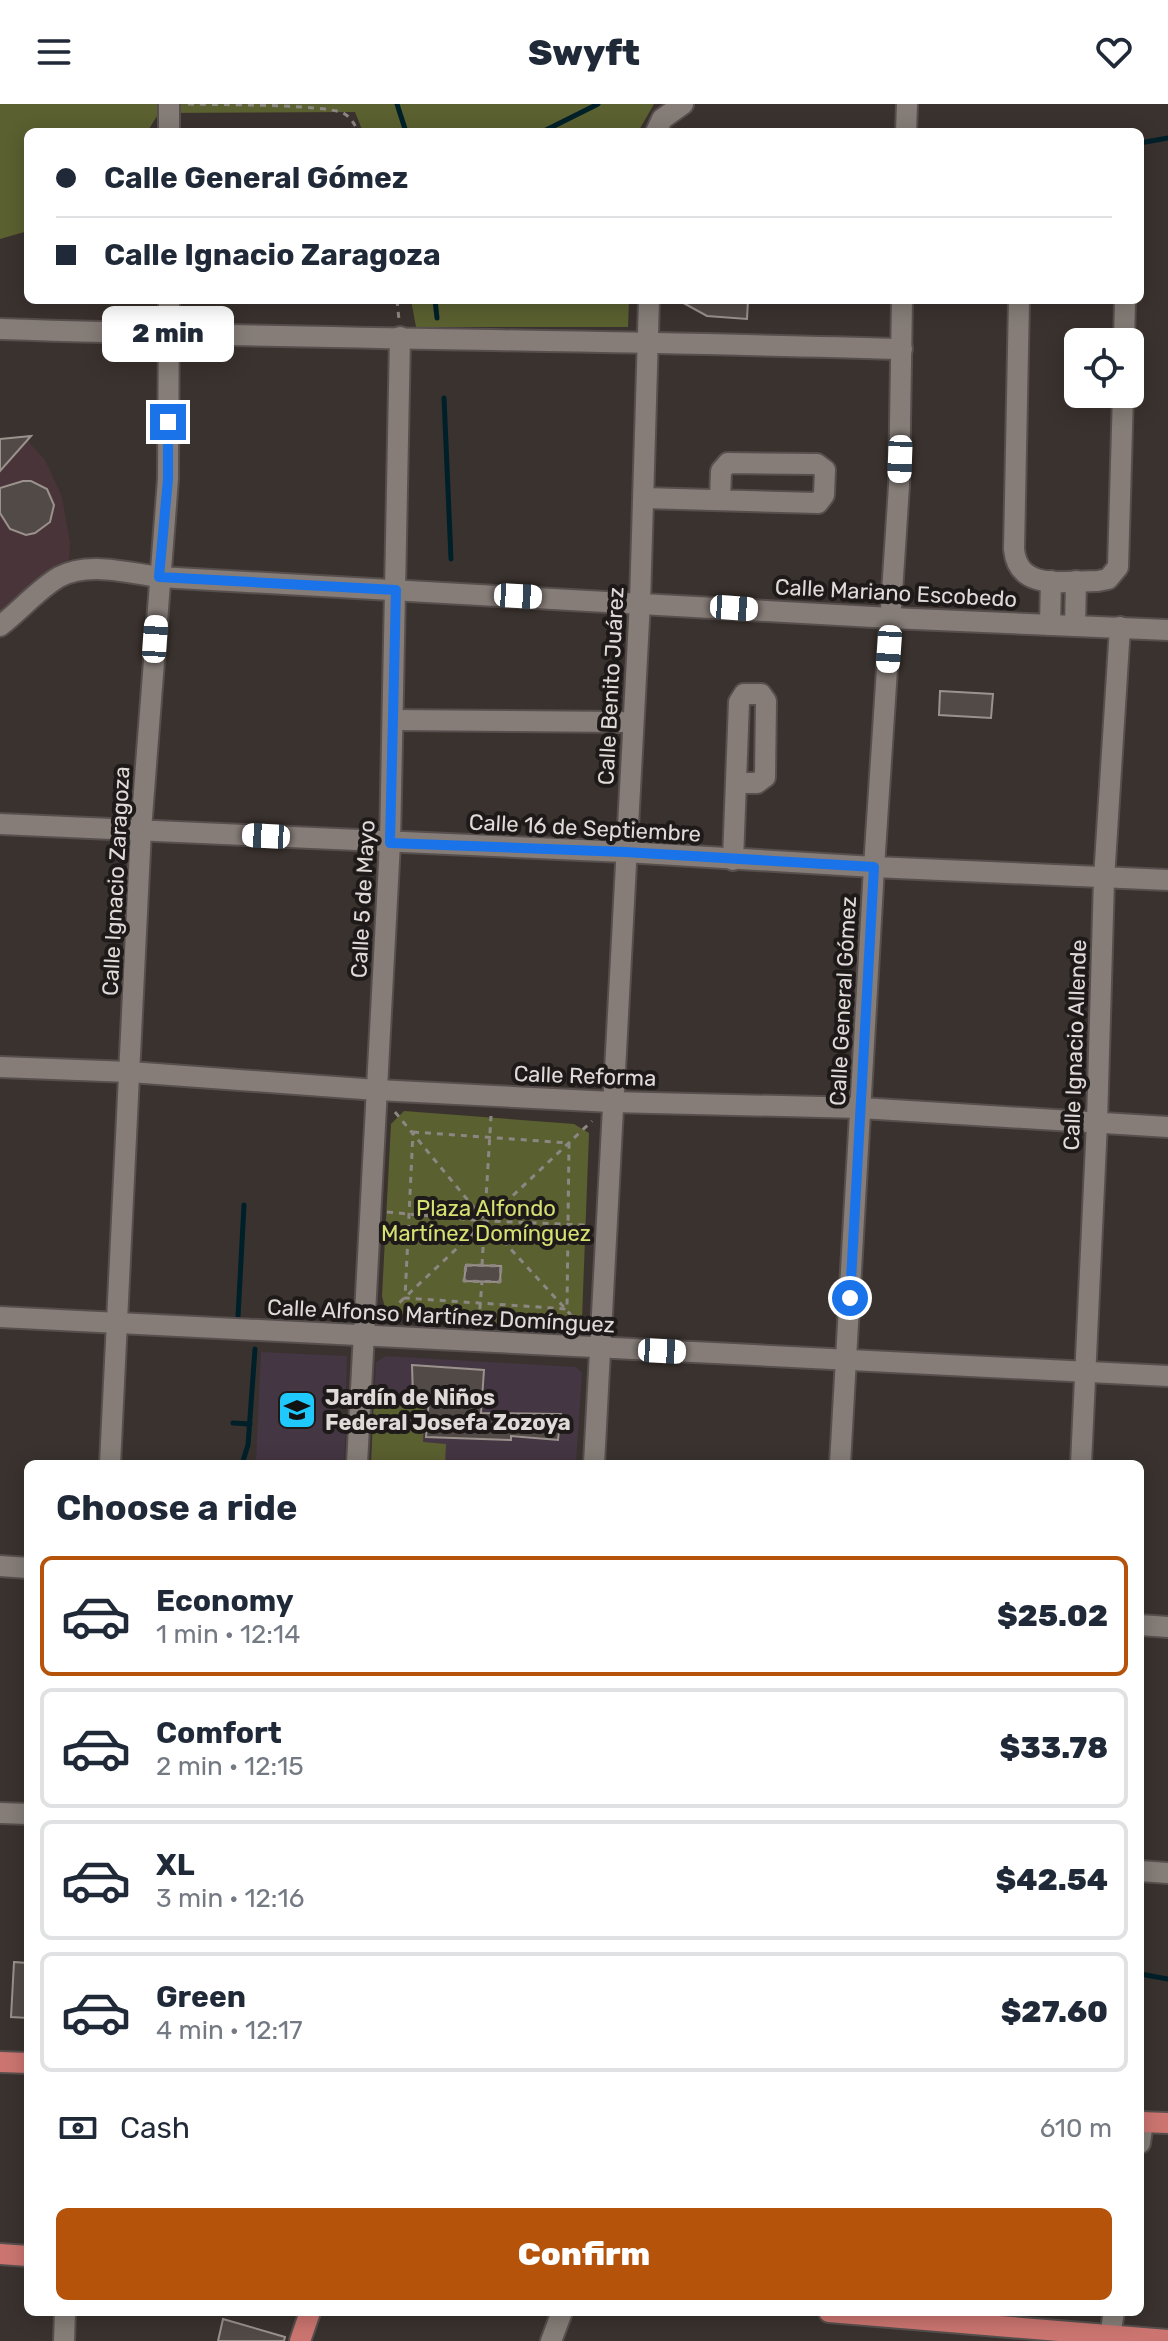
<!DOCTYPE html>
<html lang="en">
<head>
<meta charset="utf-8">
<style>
  body { margin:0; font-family:Rubik,sans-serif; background:#f6f6f7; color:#1f2937; height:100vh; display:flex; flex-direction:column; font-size:30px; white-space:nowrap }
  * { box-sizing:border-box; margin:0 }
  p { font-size:26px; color:#747a83 }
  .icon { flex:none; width:44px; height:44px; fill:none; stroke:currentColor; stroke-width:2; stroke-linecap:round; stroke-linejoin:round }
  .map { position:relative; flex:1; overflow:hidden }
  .details { position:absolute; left:24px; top:1356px; width:1120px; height:856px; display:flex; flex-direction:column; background:#fff; border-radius:12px; box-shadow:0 4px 20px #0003 }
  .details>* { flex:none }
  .guide { position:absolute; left:24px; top:24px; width:1120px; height:176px; border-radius:12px; box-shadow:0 4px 20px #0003; display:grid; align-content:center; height:176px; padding:0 32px; background:#fff }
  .controls { position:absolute; left:1064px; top:224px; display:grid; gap:16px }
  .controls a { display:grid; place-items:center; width:80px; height:80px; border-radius:12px; background:#fff; box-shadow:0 4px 20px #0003; font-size:40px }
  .end { position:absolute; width:36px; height:36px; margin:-18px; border:10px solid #1a73e8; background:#fff; box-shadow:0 0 0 4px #fff }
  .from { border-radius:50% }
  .bubble { position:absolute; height:56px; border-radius:12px; background:#fff; box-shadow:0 4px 20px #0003; font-size:26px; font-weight:800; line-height:56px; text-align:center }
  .car { position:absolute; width:24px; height:48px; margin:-24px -12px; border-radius:10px; box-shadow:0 0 6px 2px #0007; background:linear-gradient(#fff 24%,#345 0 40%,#fff 0 76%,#345 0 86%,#fff 0) }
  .guide b { display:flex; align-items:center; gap:28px; height:76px; font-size:30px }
  .guide b+b { border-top:2px solid #e0e1e3 }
  .guide i { width:20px; height:20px; background:#1f2937 }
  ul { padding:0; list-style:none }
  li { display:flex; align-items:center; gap:24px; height:120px; margin:0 16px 12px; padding:0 16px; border:4px solid #e0e1e3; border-radius:12px }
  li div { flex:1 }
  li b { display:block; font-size:30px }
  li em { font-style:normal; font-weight:800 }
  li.current { border-color:#b45309 }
  li>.icon { width:72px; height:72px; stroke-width:1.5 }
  h2 { padding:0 32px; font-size:36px; line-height:96px }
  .pay { display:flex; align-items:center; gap:20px; height:88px; padding:0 32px; font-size:30px }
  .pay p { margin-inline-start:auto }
  .action { display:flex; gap:16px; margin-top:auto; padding:16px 32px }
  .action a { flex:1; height:92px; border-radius:12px; background:#b45309; color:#fff; font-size:32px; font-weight:800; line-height:92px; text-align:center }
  header { display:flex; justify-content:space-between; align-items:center; height:104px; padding:0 32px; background:#fff; font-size:36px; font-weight:800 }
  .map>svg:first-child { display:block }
  .industrial { fill:#493539 }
  .education { fill:#443643 }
  .green { fill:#5b6030 }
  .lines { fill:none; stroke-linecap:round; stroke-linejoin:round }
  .stream { stroke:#002029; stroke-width:5 }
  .building { fill:#524a46; stroke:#9b928d; stroke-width:2 }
  .minor-casing { stroke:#564f4d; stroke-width:24 }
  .major-casing { stroke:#564f4d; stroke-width:24 }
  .path { stroke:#8d8784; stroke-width:3; stroke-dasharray:6 6; stroke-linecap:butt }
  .minor { stroke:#867d78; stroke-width:20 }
  .major { stroke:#cc7570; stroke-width:20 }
  .route { stroke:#1a73e8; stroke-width:10 }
  .labels { text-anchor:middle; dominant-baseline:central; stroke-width:8; stroke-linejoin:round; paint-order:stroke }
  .street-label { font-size:22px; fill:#e0dbd9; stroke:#1e1a19 }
  .park-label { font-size:22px; fill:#d7e172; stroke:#1e1a19 }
  .poi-label { font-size:22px; font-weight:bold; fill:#e0dbd9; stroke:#1e1a19; text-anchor:start }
</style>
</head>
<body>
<header><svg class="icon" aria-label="menu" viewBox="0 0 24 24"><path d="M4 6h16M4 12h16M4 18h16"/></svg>Swyft<svg class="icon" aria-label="heart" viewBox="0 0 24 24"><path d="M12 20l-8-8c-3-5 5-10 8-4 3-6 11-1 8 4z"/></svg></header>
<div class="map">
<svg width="1168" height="2237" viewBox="0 0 1168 2237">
  <rect width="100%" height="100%" fill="#3a322e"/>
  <path class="industrial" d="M23,332L45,356L62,393L70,440L69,456L0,508V335Z"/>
  <g class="education">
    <path d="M261,1248L347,1252L346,1287L337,1288L335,1314V1323H346L344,1360L256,1358Z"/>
    <path d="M386,1252L576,1263L582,1269L576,1360H371L376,1258Z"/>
  </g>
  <g class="green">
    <path d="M0,0H654L638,28H363L355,8L159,9L147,28H28V127L0,135Z"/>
    <path d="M411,196H629L628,223H416Z"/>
    <path d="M404,1007L574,1020L589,1029L582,1215L577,1222L568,1226L397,1211L385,1204L382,1192L391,1020Z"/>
    <path d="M374,1295L425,1298L423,1338L446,1340L445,1360H371Z"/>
  </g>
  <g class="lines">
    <g class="stream">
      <path d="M397,0L406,28"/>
      <path d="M542,28L598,0"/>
      <path d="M1140,39L1168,34"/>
      <path d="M435,196L437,214"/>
      <path d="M444,294L451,455"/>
      <path d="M238,1213L244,1101"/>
      <path d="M233,1319L250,1320"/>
      <path d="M242,1360L248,1341L255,1245"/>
      <path d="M1140,1870L1168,1875"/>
    </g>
  </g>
  <g class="building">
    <path d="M678,196H748L747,215L707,212Z"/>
    <path d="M31,332L0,367V335Z"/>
    <path d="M23,377H31L47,385L54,401L50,418L35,429L26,431L10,425L0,409V384Z"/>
    <path d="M940,587L993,590L991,614L939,611Z"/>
    <path d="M466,1161L501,1162L500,1178L464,1177Z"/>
    <path d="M412,1261L484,1266L481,1309L561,1310L558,1336L511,1332V1336L426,1333L429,1294L413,1293Z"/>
    <path d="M14,1858L28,1859V1914L11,1913Z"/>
    <path d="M223,2215L285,2233L284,2237H218Z"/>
  </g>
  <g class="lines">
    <defs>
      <g id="minor">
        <path d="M169,28V0"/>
        <path d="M656,28L662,15L683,0"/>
        <path d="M906,28L907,0"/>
        <path d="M1019,196L1014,445C1018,488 1066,477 1098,477L1108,475L1118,463L1123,290"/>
        <path d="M0,225C301,235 602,236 902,245"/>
        <path d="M1124,238L1125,196"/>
        <path d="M644,394L818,399L824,391L825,366L817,360L728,359L721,367L720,396"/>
        <path d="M1050,521L1051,477"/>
        <path d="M0,522C20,507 37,486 59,473C88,457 128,469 159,473L891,514L1168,526"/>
        <path d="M1075,522L1076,477"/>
        <path d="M394,616L622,618"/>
        <path d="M0,720L625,748L874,763L1168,776"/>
        <path d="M733,756L739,598L744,590H761L766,597L765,673L757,679H737"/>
        <path d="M0,963L130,968L377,986L612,998L861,1004L1168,1023"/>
        <path d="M0,1213L1168,1272"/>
        <path d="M110,1360L141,726L168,375L169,196"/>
        <path d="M357,1360L390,739L400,233"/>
        <path d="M594,1360L640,498L649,196"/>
        <path d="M840,1360L874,763L899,382L902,196"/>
        <path d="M1081,1360L1097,1018L1104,775L1120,523"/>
        <path d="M0,1462L28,1464"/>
        <path d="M1140,1521L1168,1523"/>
        <path d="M0,1709L28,1710"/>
        <path d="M1140,1767L1168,1769"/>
        <path d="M1140,2039L1143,2018"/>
        <path d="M64,2237L65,2208"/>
        <path d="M551,2237L562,2208"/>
        <path d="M1109,2237L1114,2208"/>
      </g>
      <g id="major">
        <path d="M0,1958L28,1959"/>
        <path d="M1140,2018L1168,2019"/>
        <path d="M0,2150L28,2152"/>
        <path d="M829,2208L1168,2236"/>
        <path d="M300,2237L310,2208"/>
      </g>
    </defs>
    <use href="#minor" class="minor-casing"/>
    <use href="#major" class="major-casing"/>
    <g class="path">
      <path d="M188,0C218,1 322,0 343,9C351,13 354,20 359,28"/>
      <path d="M397,196L399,216"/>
      <path d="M395,1008L485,1117L582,1223"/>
      <path d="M413,1028L569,1039L567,1205L405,1194Z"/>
      <path d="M387,1108L485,1117L587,1121"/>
      <path d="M466,1161L501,1162L500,1178L464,1177Z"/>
      <path d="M482,1161L491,1012"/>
      <path d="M382,1215L592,1017"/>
      <path d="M479,1217L482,1177"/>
    </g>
    <use href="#minor" class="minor"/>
    <use href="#major" class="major"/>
  </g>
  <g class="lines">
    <path class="route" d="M168,318V375L159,473L396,486L390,739L625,748L874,763L850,1194"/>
  </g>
  <defs>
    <symbol id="school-square" viewBox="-11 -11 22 22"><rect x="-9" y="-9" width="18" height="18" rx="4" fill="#20c9fd" stroke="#1e1a19"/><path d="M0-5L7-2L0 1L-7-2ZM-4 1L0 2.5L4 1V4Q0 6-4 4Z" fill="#111"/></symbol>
  </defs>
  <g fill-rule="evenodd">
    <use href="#school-square" x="275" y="1284" width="44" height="44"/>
  </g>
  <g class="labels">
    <g class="street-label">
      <text transform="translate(896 489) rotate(3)">Calle Mariano Escobedo</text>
      <text transform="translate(611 582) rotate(-87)">Calle Benito Juárez</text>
      <text transform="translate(585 724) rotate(3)">Calle 16 de Septiembre</text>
      <text transform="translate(116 777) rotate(-87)">Calle Ignacio Zaragoza</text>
      <text transform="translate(363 795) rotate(-87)">Calle 5 de Mayo</text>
      <text transform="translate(843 897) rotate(-87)">Calle General Gómez</text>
      <text transform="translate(1075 941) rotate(-88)">Calle Ignacio Allende</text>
      <text transform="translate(585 972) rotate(2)">Calle Reforma</text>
      <text transform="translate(441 1212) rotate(3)">Calle Alfonso Martínez Domínguez</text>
    </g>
    <g class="park-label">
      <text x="486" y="1104">Plaza Alfondo<tspan x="486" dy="25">Martínez Domínguez</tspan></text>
    </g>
    <g class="poi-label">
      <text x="325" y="1293">Jardín de Niños<tspan x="325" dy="25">Federal Josefa Zozoya</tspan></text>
    </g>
  </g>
</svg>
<div class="controls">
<a><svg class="icon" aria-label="locate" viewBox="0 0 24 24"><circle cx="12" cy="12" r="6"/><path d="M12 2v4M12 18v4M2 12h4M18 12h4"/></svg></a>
</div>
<i class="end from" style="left:850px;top:1194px"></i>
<i class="end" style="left:168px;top:318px"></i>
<div class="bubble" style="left:102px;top:202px;width:132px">2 min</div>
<i class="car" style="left:900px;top:355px;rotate:182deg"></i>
<i class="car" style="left:518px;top:492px;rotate:93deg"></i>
<i class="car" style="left:734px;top:504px;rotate:94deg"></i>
<i class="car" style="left:155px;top:535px;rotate:4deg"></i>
<i class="car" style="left:889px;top:545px;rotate:184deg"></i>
<i class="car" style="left:266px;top:732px;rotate:273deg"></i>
<i class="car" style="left:662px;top:1247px;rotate:93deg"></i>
<div class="guide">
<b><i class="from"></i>Calle General Gómez</b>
<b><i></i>Calle Ignacio Zaragoza</b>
</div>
<section class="details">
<h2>Choose a ride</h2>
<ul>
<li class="current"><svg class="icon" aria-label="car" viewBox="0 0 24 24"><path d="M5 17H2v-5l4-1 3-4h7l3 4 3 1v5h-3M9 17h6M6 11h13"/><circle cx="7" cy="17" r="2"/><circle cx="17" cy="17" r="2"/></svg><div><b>Economy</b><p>1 min · 12:14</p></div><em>$25.02</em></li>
<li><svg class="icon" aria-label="car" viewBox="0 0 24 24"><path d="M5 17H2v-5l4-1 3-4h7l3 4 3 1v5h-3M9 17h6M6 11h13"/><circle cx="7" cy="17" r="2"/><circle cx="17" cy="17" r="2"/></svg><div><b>Comfort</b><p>2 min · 12:15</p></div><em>$33.78</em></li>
<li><svg class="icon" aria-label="car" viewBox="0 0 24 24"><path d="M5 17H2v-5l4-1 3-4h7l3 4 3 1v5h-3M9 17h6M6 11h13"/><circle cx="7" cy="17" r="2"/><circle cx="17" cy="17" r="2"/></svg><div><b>XL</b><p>3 min · 12:16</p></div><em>$42.54</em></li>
<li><svg class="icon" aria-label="car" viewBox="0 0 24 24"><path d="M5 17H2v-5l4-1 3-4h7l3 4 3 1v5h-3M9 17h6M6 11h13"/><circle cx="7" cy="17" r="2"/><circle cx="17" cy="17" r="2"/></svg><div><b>Green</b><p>4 min · 12:17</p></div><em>$27.60</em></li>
</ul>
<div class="pay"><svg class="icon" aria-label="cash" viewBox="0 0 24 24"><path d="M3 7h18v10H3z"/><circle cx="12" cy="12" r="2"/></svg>Cash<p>610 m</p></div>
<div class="action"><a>Confirm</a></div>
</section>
</div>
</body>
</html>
